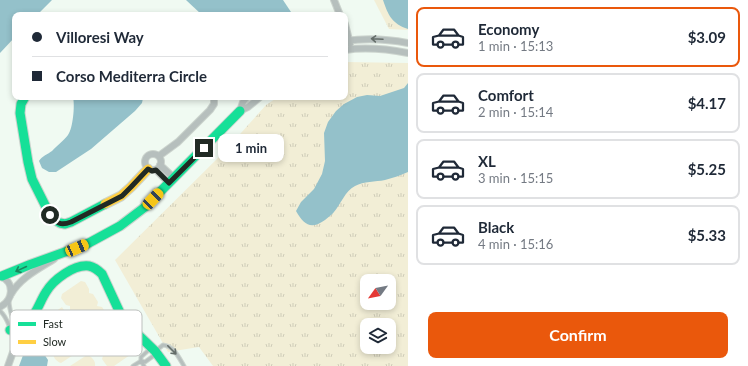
<!DOCTYPE html>
<html lang="en">
<head>
<meta charset="utf-8">
<style>
  body { margin:0; font-family:Lato,sans-serif; background:#f6f6f7; color:#1f2937; height:100vh; display:flex; flex-direction:column; font-size:15px; white-space:nowrap }
  * { box-sizing:border-box; margin:0 }
  p { font-size:13px; color:#747a83 }
  .icon { flex:none; width:22px; height:22px; fill:none; stroke:currentColor; stroke-width:2; stroke-linecap:round; stroke-linejoin:round }
  .map { position:relative; flex:1; overflow:hidden }
  .sheet { display:flex; flex-direction:column; background:#fff; width:340px }
  .sheet>* { flex:none }
  .top-card { position:absolute; left:12px; top:12px; width:336px; height:88px; border-radius:8px; box-shadow:0 2px 6px #0003; display:grid; align-content:center; height:88px; padding:0 20px; background:#fff }
  .needle { width:26px; rotate:237deg }
  .fabs { position:absolute; left:360px; top:274px; display:grid; gap:8px }
  .fabs a { display:grid; place-items:center; width:36px; height:36px; border-radius:8px; background:#fff; box-shadow:0 2px 6px #0003; font-size:20px }
  .end { position:absolute; width:18px; height:18px; margin:-9px; border:5px solid #212a24; background:#fff; box-shadow:0 0 0 2px #fff }
  .from { border-radius:50% }
  .bubble { position:absolute; height:28px; border-radius:8px; background:#fff; box-shadow:0 2px 6px #0003; font-size:13px; font-weight:700; line-height:28px; text-align:center }
  .car { position:absolute; width:12px; height:24px; margin:-12px -6px; border-radius:5px; box-shadow:0 0 3px 1px #0007; background:linear-gradient(#f5c518 24%,#345 0 40%,#f5c518 0 76%,#345 0 86%,#f5c518 0) }
  .top-card b { display:flex; align-items:center; gap:14px; height:38px; font-size:15px }
  .top-card b+b { border-top:1px solid #e0e1e3 }
  .top-card i { width:10px; height:10px; background:#1f2937 }
  ul { padding:7px 0 0; list-style:none }
  li { display:flex; align-items:center; gap:12px; height:60px; margin:0 8px 6px; padding:0 12px; border:2px solid #e0e1e3; border-radius:8px }
  li div { flex:1 }
  li b { display:block; font-size:15px }
  li em { font-style:normal; font-weight:700 }
  li.active { border-color:#ea580c }
  li>.icon { width:36px; height:36px; stroke-width:1.5 }
  .cta { display:flex; gap:8px; margin-top:auto; padding:8px 20px }
  .cta a { flex:1; height:46px; border-radius:8px; background:#ea580c; color:#fff; font-size:16px; font-weight:700; line-height:46px; text-align:center }
  main { display:flex; flex:1; min-height:0 }
  .map>svg:first-child { display:block }
  .grass { fill:url(#grass-tufts); fill-rule:evenodd }
  .park { fill:#f2eed6 }
  .water { fill:#94c1ca }
  .lines { fill:none; stroke-linecap:round; stroke-linejoin:round }
  .lane-casing { stroke:#ccd4ce; stroke-width:5 }
  .street-casing { stroke:#ccd4ce; stroke-width:8 }
  .fast-casing { stroke:#ccd4ce; stroke-width:11 }
  .slow-casing { stroke:#ccd4ce; stroke-width:11 }
  .lane { stroke:#b6bfbd; stroke-width:3 }
  .street { stroke:#b6bfbd; stroke-width:6 }
  .fast { stroke:#16e098; stroke-width:9 }
  .slow { stroke:#ffcf43; stroke-width:9 }
  .oneway { stroke:#646d69 }
  .oneway2 { stroke:#1c855e }
  .route { stroke:#212a24; stroke-width:5 }
  .key { fill:#fff; stroke:#bcbfbd; stroke-width:1 }
  .key-label { font-size:11px; fill:#212a24 }
</style>
</head>
<body>
<main>
<div class="map">
<svg width="408" height="366" viewBox="0 0 408 366">
  <defs>
    <pattern id="grass-tufts" width="24" height="20" patternUnits="userSpaceOnUse"><rect width="24" height="20" fill="#f2eed6"/><path d="M3 7l-1-3M5 7V3M7 7l1-3M15 17l-1-3M17 17v-4M19 17l1-3" fill="none" stroke="#cfccb8"/></pattern>
  </defs>
  <rect width="100%" height="100%" fill="#f0faf2"/>
  <g class="grass">
    <path d="M374,0H408V30L389,29Z"/>
    <path d="M345,62L408,63V366H213L199,347L168,352L115,260L223,153L266,105L278,97H345ZM367,281H389V303H367ZM367,325H389V347H367Z"/>
  </g>
  <g class="park">
    <path d="M81,281L85,282L89,289V293L93,294L98,302L97,306L102,307L106,313L105,318L110,319L114,326L113,330L118,332L122,338L121,343L126,344L131,351L130,355L114,366H107L102,359L103,356L99,355L94,347L95,343L91,342L86,335L87,331L83,330L78,322V318H75L70,310V306L66,305L61,298L62,294Z"/>
    <path d="M62,307L71,321L58,330L49,316Z"/>
    <path d="M76,335C81,337 85,341 84,348L61,363C55,361 53,357 53,350Z"/>
    <path d="M87,355C91,356 96,361 95,366H70Z"/>
  </g>
  <g class="water">
    <path d="M0,0H52L37,15H15V37L0,53Z"/>
    <path d="M186,0H283L293,15H202Z"/>
    <path d="M383,0H408V29C392,24 388,15 383,0Z"/>
    <path d="M408,83V172C401,175 393,178 385,180C375,182 364,181 355,186C345,191 341,204 334,212C332,215 328,217 325,220C311,230 304,225 296,211L301,202L314,189L322,174L325,161L324,133L328,122L336,111L344,104L357,97L367,95L380,96L404,88Z"/>
    <path d="M73,97H143V98L142,103L135,111L91,149L56,172H49L42,168L39,161C42,156 48,154 52,151C57,146 64,140 68,135C73,128 75,106 73,97Z"/>
    <path d="M32,339H35L38,341L40,348L48,360L47,366H19L28,342L30,340Z"/>
  </g>
  <g class="lines">
    <defs>
      <g id="lane">
        <path d="M9,301C9,312 15,322 16,333C17,339 15,345 13,352"/>
        <path d="M0,311C7,317 13,334 14,344"/>
        <path d="M150,349L141,357V361L145,362L156,354"/>
        <path d="M157,350L163,345C174,346 179,358 184,366"/>
        <path d="M133,366L141,361L144,366"/>
      </g>
      <g id="street">
        <path d="M334,0L340,15"/>
        <path d="M345,24L350,44"/>
        <path d="M345,41C366,38 387,39 408,43"/>
        <path d="M345,50C366,47 387,49 408,53"/>
        <path d="M247,97L243,102L240,111L248,107L260,97"/>
        <circle cx="153" cy="162" r="8"/>
        <path d="M159,156L178,142L210,110L214,104V97"/>
        <path d="M160,165L174,178"/>
        <path d="M156,170L169,183"/>
        <path d="M0,276C15,282 14,300 0,307"/>
        <path d="M11,294C20,278 38,269 54,259"/>
        <path d="M8,366L13,352"/>
      </g>
      <g id="fast">
        <path d="M25,97L21,104L20,113L28,162L32,179L50,215L55,220L60,223L65,224L71,222L105,204"/>
        <path d="M2,276L29,265L87,244L120,226L145,207L240,111"/>
        <path d="M10,330C17,328 24,326 29,321C37,313 40,301 46,292C53,280 74,264 89,266C94,267 98,270 102,274L121,315L128,325L155,351L166,366"/>
      </g>
      <path id="slow" d="M105,204L121,196L131,187L148,169"/>
    </defs>
    <use href="#lane" class="lane-casing"/>
    <use href="#street" class="street-casing"/>
    <use href="#fast" class="fast-casing"/>
    <use href="#slow" class="slow-casing"/>
    <use href="#lane" class="lane"/>
    <use href="#street" class="street"/>
    <use href="#fast" class="fast"/>
    <use href="#slow" class="slow"/>
  </g>
  <defs><path id="oneway-shaft" d="M-6 0H5M1.5-3L5.5 0L1.5 3" fill="none" stroke-width="1.6" stroke-linecap="round" stroke-linejoin="round"/></defs>
  <g class="oneway">
    <use href="#oneway-shaft" transform="translate(377 39) rotate(-177)"/>
    <use href="#oneway-shaft" transform="translate(172 350) rotate(45)"/>
  </g>
  <use class="oneway2" href="#oneway-shaft" transform="translate(21 269) rotate(155)"/>
  <g class="lines">
    <path class="route" d="M50,215C57,223 60,226 71,222L122,196L131,187L148,169L152,171L156,170L169,183L204,148"/>
  </g>
  <rect x="10" y="310" width="132" height="46" rx="6" class="key"/>
  <rect x="18" y="322" width="18" height="4" fill="#16e098"/>
  <rect x="18" y="340" width="18" height="4" fill="#ffcf43"/>
  <g class="key-label">
    <text x="43" y="328">Fast</text>
    <text x="43" y="346">Slow</text>
  </g>
</svg>
<div class="fabs">
<a><svg class="needle" viewBox="-14 -14 28 28"><path d="M0-13l5 13h-10z" fill="#e53935"/><path d="M0 13l5-13h-10z" fill="#747a83"/></svg></a>
<a><svg class="icon" aria-label="layers" viewBox="0 0 24 24"><path d="M12 4l9 5-9 5-9-5zM3 14l9 5 9-5"/></svg></a>
</div>
<i class="end from" style="left:50px;top:215px"></i>
<i class="end" style="left:204px;top:148px"></i>
<div class="bubble" style="left:218px;top:134px;width:66px">1 min</div>
<i class="car" style="left:153px;top:199px;rotate:44deg"></i>
<i class="car" style="left:77px;top:248px;rotate:67deg"></i>
<div class="top-card">
<b><i class="from"></i>Villoresi Way</b>
<b><i></i>Corso Mediterra Circle</b>
</div>
</div>
<section class="sheet">
<ul>
<li class="active"><svg class="icon" aria-label="car" viewBox="0 0 24 24"><path d="M5 17H2v-5l4-1 3-4h7l3 4 3 1v5h-3M9 17h6M6 11h13"/><circle cx="7" cy="17" r="2"/><circle cx="17" cy="17" r="2"/></svg><div><b>Economy</b><p>1 min · 15:13</p></div><em>$3.09</em></li>
<li><svg class="icon" aria-label="car" viewBox="0 0 24 24"><path d="M5 17H2v-5l4-1 3-4h7l3 4 3 1v5h-3M9 17h6M6 11h13"/><circle cx="7" cy="17" r="2"/><circle cx="17" cy="17" r="2"/></svg><div><b>Comfort</b><p>2 min · 15:14</p></div><em>$4.17</em></li>
<li><svg class="icon" aria-label="car" viewBox="0 0 24 24"><path d="M5 17H2v-5l4-1 3-4h7l3 4 3 1v5h-3M9 17h6M6 11h13"/><circle cx="7" cy="17" r="2"/><circle cx="17" cy="17" r="2"/></svg><div><b>XL</b><p>3 min · 15:15</p></div><em>$5.25</em></li>
<li><svg class="icon" aria-label="car" viewBox="0 0 24 24"><path d="M5 17H2v-5l4-1 3-4h7l3 4 3 1v5h-3M9 17h6M6 11h13"/><circle cx="7" cy="17" r="2"/><circle cx="17" cy="17" r="2"/></svg><div><b>Black</b><p>4 min · 15:16</p></div><em>$5.33</em></li>
</ul>
<div class="cta"><a>Confirm</a></div>
</section>
</main>
</body>
</html>
